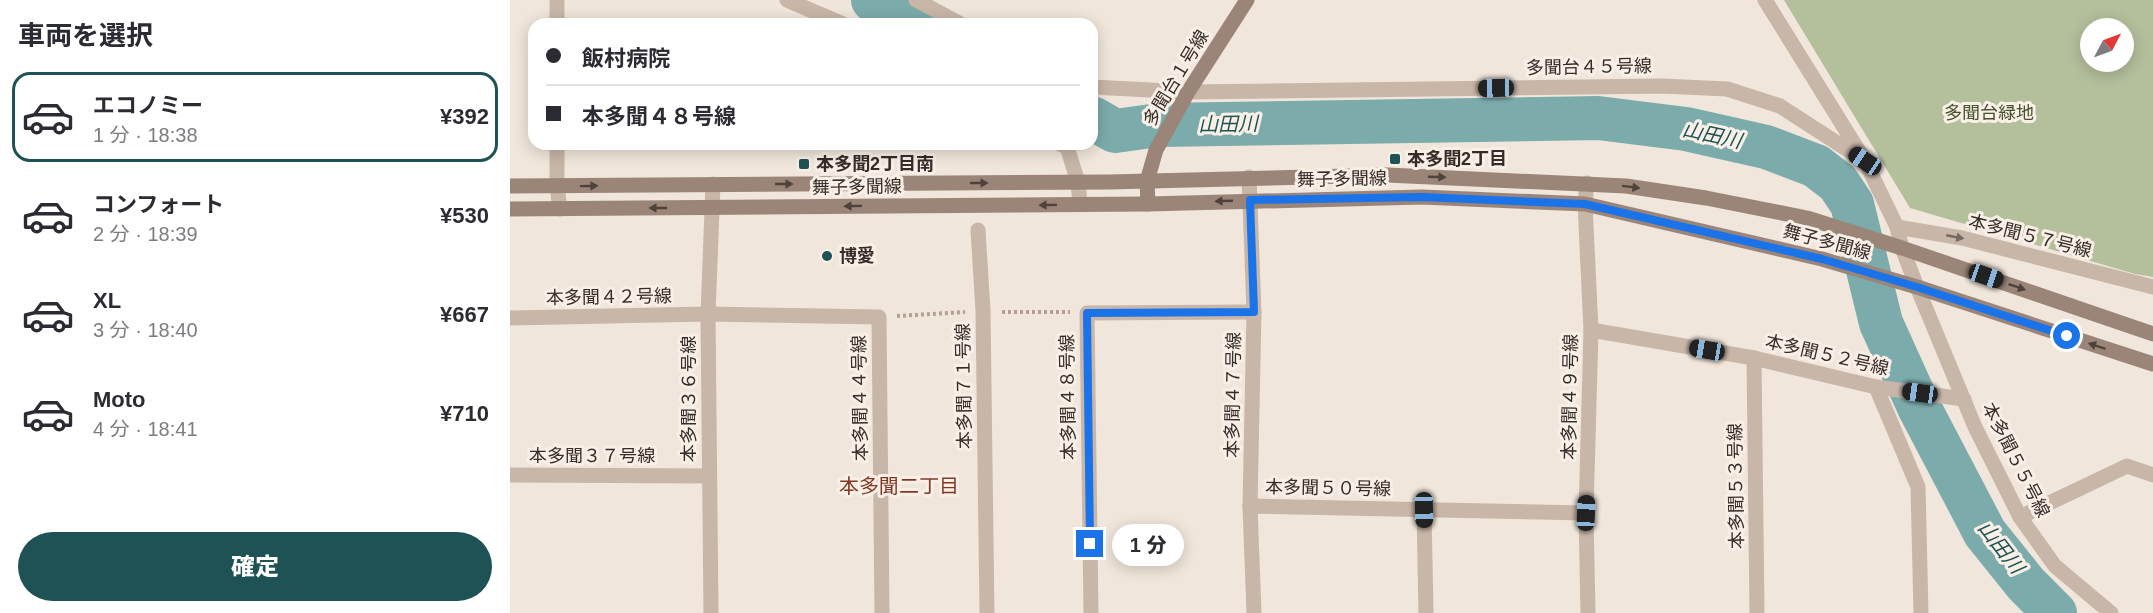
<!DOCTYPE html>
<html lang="ja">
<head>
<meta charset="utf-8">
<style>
  body { margin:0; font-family:Arial,"Noto Sans JP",sans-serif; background:#f2f2f3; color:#2b2b33; height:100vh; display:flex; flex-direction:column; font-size:22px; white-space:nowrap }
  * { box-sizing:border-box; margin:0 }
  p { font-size:20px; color:#7c7c81 }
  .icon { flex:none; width:33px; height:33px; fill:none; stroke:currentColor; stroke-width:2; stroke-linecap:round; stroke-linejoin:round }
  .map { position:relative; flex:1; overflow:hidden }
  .panel { display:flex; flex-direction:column; background:#fff; width:510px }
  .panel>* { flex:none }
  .banner { position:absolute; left:18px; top:18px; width:570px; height:132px; border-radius:18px; box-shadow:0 3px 15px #0003; display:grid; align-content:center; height:132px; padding:0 18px; background:#fff }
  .needle { width:39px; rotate:49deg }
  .tools { position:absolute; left:1570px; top:18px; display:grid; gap:12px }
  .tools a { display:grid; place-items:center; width:54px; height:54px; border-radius:50%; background:#fff; box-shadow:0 3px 15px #0003; font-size:30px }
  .end { position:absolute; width:27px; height:27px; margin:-14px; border:8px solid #1a73e8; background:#fff; box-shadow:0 0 0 3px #fff }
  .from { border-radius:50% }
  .bubble { position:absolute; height:42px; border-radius:21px; background:#fff; box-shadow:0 3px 15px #0003; font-size:20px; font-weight:800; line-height:42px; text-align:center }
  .car { position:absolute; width:18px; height:36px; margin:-18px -9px; border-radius:8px; box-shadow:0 0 4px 2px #0007; background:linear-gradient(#222 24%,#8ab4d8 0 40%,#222 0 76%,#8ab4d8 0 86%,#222 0) }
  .banner b { display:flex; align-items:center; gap:21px; height:57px; font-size:22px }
  .banner b+b { border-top:2px solid #e1e1e2 }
  .banner i { width:15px; height:15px; background:#2b2b33 }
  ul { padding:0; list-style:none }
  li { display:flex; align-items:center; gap:18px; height:90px; margin:0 12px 9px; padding:0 6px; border:3px solid transparent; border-radius:18px }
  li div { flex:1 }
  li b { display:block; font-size:22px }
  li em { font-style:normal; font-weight:800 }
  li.current { border-color:#1f5254 }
  li>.icon { width:54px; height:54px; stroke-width:1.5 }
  h2 { padding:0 18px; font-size:27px; line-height:72px }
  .button { display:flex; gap:12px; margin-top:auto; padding:12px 18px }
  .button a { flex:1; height:69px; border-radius:36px; background:#1f5254; color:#fff; font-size:24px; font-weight:800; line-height:69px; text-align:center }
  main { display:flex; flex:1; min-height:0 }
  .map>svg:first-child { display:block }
  .green { fill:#b4bf9c; fill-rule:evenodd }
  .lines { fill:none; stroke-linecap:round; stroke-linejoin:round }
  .river { stroke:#7cabac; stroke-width:44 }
  .path { stroke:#b4a092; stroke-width:4; stroke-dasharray:3 3; stroke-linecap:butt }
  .street { stroke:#c8b6a8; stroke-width:15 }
  .secondary { stroke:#9b8579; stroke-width:15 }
  .oneway { fill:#4e423c }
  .oneway2 { fill:#776a62 }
  .route { stroke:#1a73e8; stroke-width:8 }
  .poi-dot { fill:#1f5254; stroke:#f8f0e7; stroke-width:2 }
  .labels { text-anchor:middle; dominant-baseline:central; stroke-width:6; stroke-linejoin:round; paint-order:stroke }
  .street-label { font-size:18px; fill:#352c28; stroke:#f8f0e7 }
  .park-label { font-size:18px; fill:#45522d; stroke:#f8f0e7 }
  .poi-label { font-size:18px; font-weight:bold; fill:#352c28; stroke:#f8f0e7; text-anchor:start }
  .water-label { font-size:20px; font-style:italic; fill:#1f5254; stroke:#f8f0e7 }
  .neighbourhood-label { font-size:20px; fill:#803825; stroke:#f8f0e7 }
</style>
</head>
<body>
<main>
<section class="panel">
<h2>車両を選択</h2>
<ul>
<li class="current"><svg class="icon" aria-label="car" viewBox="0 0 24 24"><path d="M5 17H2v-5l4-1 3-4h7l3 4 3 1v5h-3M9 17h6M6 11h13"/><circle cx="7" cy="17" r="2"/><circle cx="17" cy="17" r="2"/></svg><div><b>エコノミー</b><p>1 分 · 18:38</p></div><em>¥392</em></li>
<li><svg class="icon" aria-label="car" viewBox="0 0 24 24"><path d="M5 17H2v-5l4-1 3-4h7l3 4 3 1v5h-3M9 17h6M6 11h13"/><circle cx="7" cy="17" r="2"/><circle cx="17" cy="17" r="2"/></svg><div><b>コンフォート</b><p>2 分 · 18:39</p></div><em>¥530</em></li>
<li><svg class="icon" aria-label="car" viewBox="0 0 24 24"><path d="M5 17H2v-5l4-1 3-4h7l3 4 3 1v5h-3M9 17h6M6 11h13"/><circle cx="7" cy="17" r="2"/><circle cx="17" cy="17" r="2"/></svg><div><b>XL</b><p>3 分 · 18:40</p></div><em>¥667</em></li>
<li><svg class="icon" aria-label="car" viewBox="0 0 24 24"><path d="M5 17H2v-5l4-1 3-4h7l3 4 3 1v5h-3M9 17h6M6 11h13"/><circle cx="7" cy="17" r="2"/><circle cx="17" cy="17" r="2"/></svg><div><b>Moto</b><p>4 分 · 18:41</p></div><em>¥710</em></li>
</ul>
<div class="button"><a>確定</a></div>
</section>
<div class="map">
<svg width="1643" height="613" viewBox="0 0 1643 613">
  <rect width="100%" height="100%" fill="#f0e6db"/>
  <path class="green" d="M1274,0H1643V277L1625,274L1400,208ZM1581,28H1614V62H1581Z"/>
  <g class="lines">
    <g class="river">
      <path d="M363,0L390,11L414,24"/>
      <path d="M582,118L605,131L649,125L1088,118L1176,129L1256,147L1306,166L1328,183L1342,204L1371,323L1409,407L1475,533L1516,584L1545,613"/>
    </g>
    <g class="path">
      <path d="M492,312H560"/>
      <path d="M387,316L455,312"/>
    </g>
    <g class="street">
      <path d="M277,0L333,24"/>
      <path d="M406,0L451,24"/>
      <path d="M1255,0L1355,161L1387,227L1392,248L1407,287L1465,427L1510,517L1545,566L1601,613"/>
      <path d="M47,24V0"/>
      <path d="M582,87L678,92L1152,86L1217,89L1270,106L1355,161"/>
      <path d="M47,144V186L50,209"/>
      <path d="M550,144L557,147L568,182L570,204"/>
      <path d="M739,177L744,312L740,506L744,613"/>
      <path d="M1077,183L1075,204L1081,330L1076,513L1078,613"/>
      <path d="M1387,227L1452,238L1643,287"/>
      <path d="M468,230L473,311L477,613"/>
      <path d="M0,318L198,314L369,317L372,613"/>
      <path d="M1081,330L1244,358L1366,387L1454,399"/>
      <path d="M1244,358L1247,613"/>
      <path d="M1366,387L1408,487L1411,613"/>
      <path d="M0,475L199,476"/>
      <path d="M740,506L1076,513"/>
      <path d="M914,510L916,613"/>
      <path d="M1510,517L1617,466L1643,475"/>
      <path d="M201,613L198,314L203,184"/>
      <path d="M581,613L577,313L744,312"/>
    </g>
    <g class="secondary">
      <path d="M0,186L599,182L877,175L1116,186L1196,198L1297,218L1392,248L1643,334"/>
      <path d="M638,204L637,181L646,150L678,92L737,0"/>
      <path d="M0,209L638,204L912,197L1075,204L1312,259L1407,287L1643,364"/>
    </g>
  </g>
  <defs><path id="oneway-solid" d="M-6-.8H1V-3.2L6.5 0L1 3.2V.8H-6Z" transform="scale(1.5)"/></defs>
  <g class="oneway">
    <use href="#oneway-solid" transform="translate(927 177) rotate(2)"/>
    <use href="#oneway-solid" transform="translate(469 183)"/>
    <use href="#oneway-solid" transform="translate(274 184)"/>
    <use href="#oneway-solid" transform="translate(79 186) rotate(-1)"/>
    <use href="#oneway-solid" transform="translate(1121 187) rotate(7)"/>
    <use href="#oneway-solid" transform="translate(714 201) rotate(178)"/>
    <use href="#oneway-solid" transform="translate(538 205) rotate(179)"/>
    <use href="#oneway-solid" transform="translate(343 206) rotate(179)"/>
    <use href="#oneway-solid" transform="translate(148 208) rotate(180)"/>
    <use href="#oneway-solid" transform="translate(1507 287) rotate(19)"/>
    <use href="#oneway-solid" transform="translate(1587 346) rotate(-162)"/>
  </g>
  <use class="oneway2" href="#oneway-solid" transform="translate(1445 237) rotate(11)"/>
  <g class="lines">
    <path class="route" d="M580,544L577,313L744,312L740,200L912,197L1075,204L1312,259L1407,287L1557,336"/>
  </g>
  <g class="poi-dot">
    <rect x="879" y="153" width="12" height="12" rx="3"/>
    <rect x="288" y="158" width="12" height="12" rx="3"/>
    <circle cx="317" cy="256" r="6"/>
  </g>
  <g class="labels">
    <g class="street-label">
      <text transform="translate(1079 67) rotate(-1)">多聞台４５号線</text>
      <text transform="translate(666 78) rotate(-59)">多聞台１号線</text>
      <text transform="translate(832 179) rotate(-1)">舞子多聞線</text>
      <text transform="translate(347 187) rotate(-1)">舞子多聞線</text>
      <text transform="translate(1520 236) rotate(14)">本多聞５７号線</text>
      <text transform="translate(1317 242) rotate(15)">舞子多聞線</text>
      <text transform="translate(99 297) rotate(-1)">本多聞４２号線</text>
      <text transform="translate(1317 355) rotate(13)">本多聞５２号線</text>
      <text transform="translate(454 386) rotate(-91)">本多聞７１号線</text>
      <text transform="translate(723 395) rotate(-89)">本多聞４７号線</text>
      <text transform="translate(558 397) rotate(-91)">本多聞４８号線</text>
      <text transform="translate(1060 397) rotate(-89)">本多聞４９号線</text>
      <text transform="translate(350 398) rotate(-91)">本多聞４４号線</text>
      <text transform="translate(179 399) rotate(-90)">本多聞３６号線</text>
      <text x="82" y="456">本多聞３７号線</text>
      <text transform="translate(1506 460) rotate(63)">本多聞５５号線</text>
      <text transform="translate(1226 486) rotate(-91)">本多聞５３号線</text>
      <text transform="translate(818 488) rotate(1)">本多聞５０号線</text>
    </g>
    <g class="park-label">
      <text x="1479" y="113">多聞台緑地</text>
    </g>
    <g class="poi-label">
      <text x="897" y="159">本多聞2丁目</text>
      <text x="306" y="164">本多聞2丁目南</text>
      <text x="329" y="256">博愛</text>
    </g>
    <g class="water-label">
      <text transform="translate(718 124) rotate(-1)">山田川</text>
      <text transform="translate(1202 135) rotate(12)">山田川</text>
      <text transform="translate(1491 547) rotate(52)">山田川</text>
    </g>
    <g class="neighbourhood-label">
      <text x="389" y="486">本多聞二丁目</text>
    </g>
  </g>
</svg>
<div class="tools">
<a><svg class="needle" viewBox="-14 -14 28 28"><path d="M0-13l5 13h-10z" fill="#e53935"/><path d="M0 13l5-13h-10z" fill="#7c7c81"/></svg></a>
</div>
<i class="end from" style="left:1557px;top:336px"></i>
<i class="end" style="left:580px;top:544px"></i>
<div class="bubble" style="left:602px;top:524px;width:72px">1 分</div>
<i class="car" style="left:986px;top:88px;rotate:269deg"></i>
<i class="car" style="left:1355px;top:161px;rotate:304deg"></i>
<i class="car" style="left:1476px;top:276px;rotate:109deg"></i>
<i class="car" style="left:1197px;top:350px;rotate:280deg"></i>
<i class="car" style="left:1410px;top:393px;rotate:278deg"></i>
<i class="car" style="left:914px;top:510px;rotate:179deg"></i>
<i class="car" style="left:1076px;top:513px;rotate:2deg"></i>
<div class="banner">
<b><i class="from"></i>飯村病院</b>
<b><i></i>本多聞４８号線</b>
</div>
</div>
</main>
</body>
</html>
